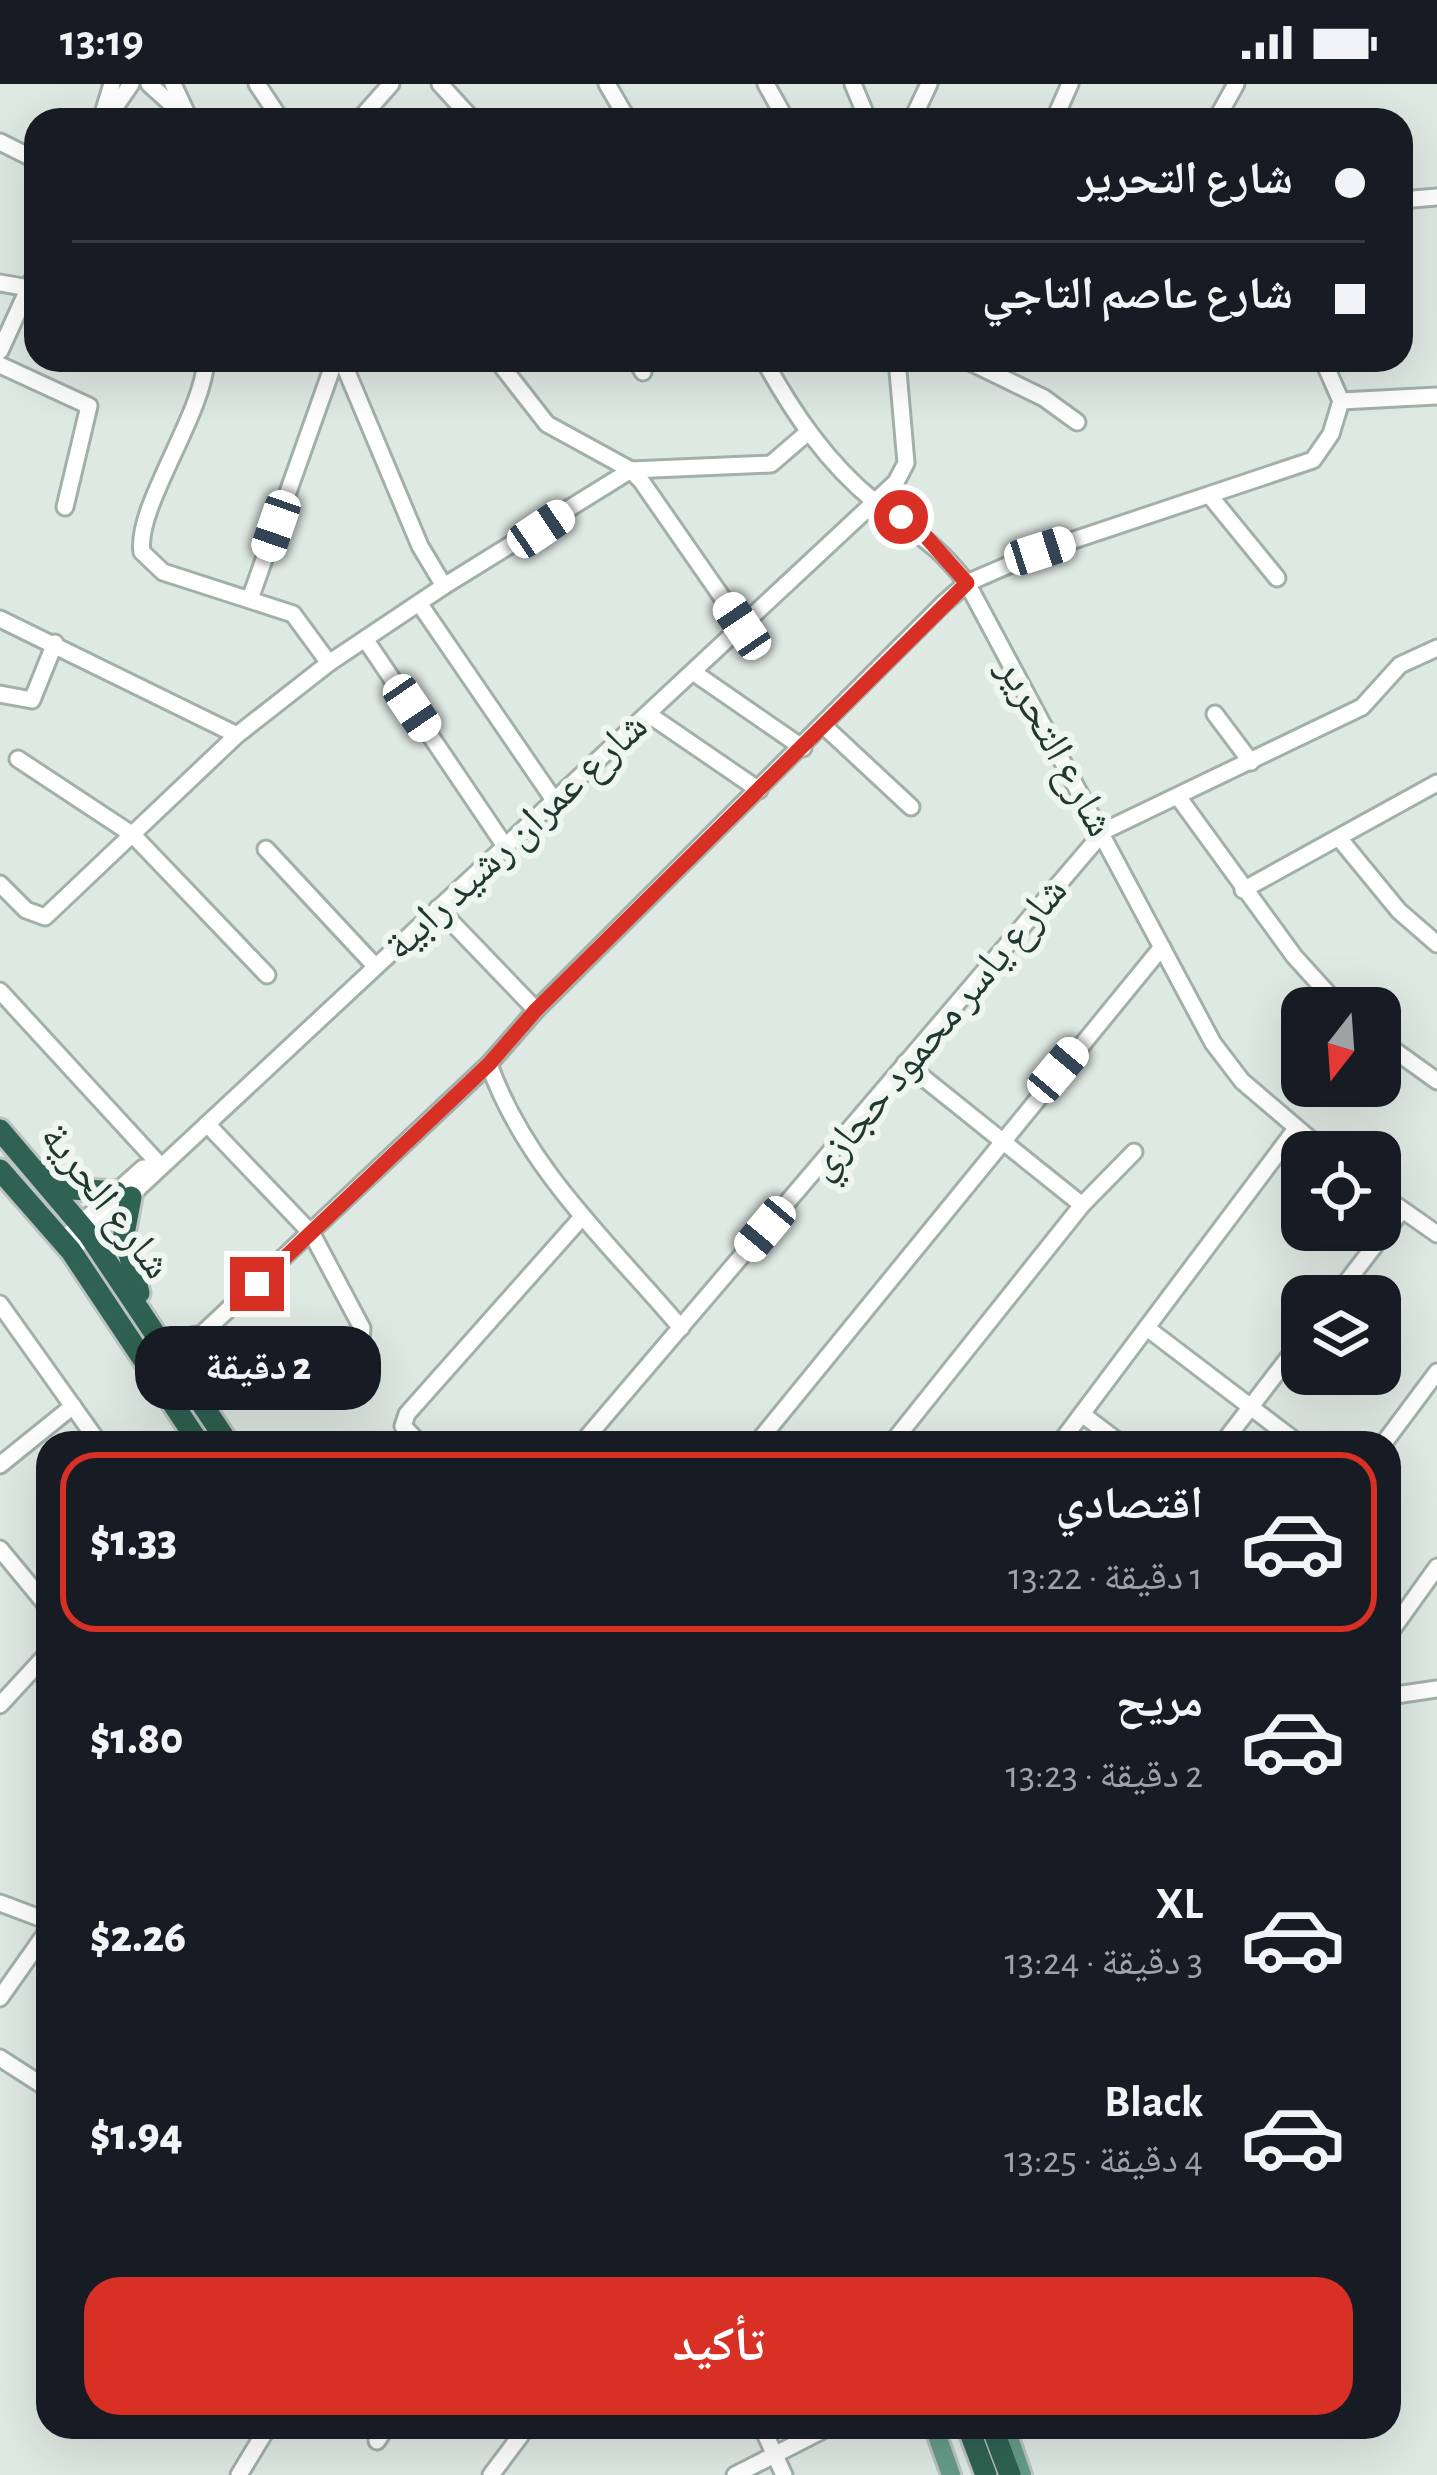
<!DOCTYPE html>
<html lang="ar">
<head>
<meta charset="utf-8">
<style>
  body { margin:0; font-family:"Alegreya Sans","Noto Naskh Arabic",sans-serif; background:#20242c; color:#f1f3f6; direction:rtl; height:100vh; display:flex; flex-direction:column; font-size:45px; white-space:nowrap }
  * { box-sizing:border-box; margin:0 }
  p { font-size:39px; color:#9ea1a6 }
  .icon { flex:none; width:66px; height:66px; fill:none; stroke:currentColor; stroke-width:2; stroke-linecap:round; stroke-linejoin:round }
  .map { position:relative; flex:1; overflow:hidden; direction:ltr }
  .panel { position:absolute; left:36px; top:1347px; width:1365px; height:1008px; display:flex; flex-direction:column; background:#171b24; border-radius:36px; box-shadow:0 12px 48px #0002; direction:rtl }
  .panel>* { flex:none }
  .banner { position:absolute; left:24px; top:24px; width:1389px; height:264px; border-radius:36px; box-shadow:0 12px 48px #0002; direction:rtl; display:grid; align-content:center; height:264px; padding:0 48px; background:#171b24 }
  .needle { width:78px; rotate:197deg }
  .tools { position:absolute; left:1281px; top:903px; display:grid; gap:24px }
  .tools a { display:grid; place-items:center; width:120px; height:120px; border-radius:24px; background:#171b24; box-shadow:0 12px 48px #0002; font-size:60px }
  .end { position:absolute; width:54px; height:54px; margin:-27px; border:15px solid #d93025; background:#fff; box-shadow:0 0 0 6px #fff }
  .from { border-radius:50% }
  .bubble { position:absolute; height:84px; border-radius:36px; background:#171b24; box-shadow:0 12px 48px #0002; font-size:39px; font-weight:800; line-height:84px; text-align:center; direction:rtl }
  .car { position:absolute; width:36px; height:72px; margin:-36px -18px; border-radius:15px; box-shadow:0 0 9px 3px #0007; background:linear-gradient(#fff 24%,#345 0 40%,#fff 0 76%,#345 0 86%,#fff 0) }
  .banner b { display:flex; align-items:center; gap:42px; height:114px; font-size:45px }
  .banner b+b { border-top:3px solid #363941 }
  .banner i { width:30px; height:30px; background:#f1f3f6 }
  ul { padding:21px 0 0; list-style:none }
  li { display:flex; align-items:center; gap:36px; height:180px; margin:0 24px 18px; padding:0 24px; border:6px solid transparent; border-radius:36px }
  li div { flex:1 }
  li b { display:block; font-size:45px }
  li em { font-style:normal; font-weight:800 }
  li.active { border-color:#d93025 }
  li>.icon { width:108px; height:108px; stroke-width:1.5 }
  .action { display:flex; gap:24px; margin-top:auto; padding:24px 48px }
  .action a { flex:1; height:138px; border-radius:36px; background:#d93025; color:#fff; font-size:48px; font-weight:800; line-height:138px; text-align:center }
  .status { display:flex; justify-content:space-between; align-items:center; height:84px; padding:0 60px; background:#171b24; direction:ltr }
  .status svg { height:33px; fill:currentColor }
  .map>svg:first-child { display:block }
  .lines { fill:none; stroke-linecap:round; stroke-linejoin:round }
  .minor-casing { stroke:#a2b0aa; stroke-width:21 }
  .major-casing { stroke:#bcc3c1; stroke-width:24 }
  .highway-casing { stroke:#bcc3c1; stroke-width:27 }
  .minor { stroke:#fff; stroke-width:15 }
  .major { stroke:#669c89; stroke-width:18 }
  .highway { stroke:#2f6252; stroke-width:21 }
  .route { stroke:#d93025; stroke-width:15 }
  .labels { text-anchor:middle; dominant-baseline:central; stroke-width:12; stroke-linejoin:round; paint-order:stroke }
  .street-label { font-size:42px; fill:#213830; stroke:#eff6f2 }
</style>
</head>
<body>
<div class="status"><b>13:19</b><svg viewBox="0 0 49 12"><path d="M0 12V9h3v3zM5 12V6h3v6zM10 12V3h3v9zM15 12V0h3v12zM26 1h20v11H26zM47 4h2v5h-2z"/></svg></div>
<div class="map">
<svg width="1437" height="2391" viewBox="0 0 1437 2391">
  <rect width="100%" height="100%" fill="#dfe9e4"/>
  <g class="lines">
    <defs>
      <g id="minor">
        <path d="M149,0L189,36"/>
        <path d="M173,0L186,28"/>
        <path d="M257,0L281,36"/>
        <path d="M440,0L473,36"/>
        <path d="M607,0L628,36"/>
        <path d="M766,0L786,36"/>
        <path d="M853,0L868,36"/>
        <path d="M101,36L112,0"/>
        <path d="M106,36L131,0"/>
        <path d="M359,36L391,0"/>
        <path d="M912,36L929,0"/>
        <path d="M1054,36L1070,0"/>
        <path d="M1216,36L1236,0"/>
        <path d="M0,58L36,76"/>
        <path d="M1401,116L1437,113"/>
        <path d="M0,199L29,204"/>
        <path d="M0,267L36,188"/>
        <path d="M206,276C203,331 135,424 142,468L163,488L293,530L329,579"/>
        <path d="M342,276L420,462L444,502"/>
        <path d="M497,276L547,340L631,386L642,398L742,542"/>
        <path d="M636,276L643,288"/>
        <path d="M764,276C793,329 827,379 875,418C915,451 932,454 967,499L1213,959L1242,997L1325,1068"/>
        <path d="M966,276L1044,314L1077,338"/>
        <path d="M0,281L89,322L65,423"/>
        <path d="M1341,317L1437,312"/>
        <path d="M1210,412L1277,494"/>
        <path d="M250,515L335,276"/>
        <path d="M419,519L554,716"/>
        <path d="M0,535L237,651"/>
        <path d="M365,555L505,762"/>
        <path d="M693,588L803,664"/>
        <path d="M0,610L32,616L55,559"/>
        <path d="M648,630L759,706"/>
        <path d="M1215,630L1251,678"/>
        <path d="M824,642L911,723"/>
        <path d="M18,675L133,751L267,891"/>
        <path d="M1179,714L1294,872L1341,924"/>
        <path d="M1339,754L1399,827L1437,860"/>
        <path d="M266,765L375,882"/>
        <path d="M0,800L26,826L45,833L237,651L329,579L444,502L631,386L771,380L807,349"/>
        <path d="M1243,806L1437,699"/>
        <path d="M438,824L536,926"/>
        <path d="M0,907L159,1080"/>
        <path d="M1380,956L1437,997"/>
        <path d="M905,979L1082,1121"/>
        <path d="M489,980C526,1085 611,1161 681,1244"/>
        <path d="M207,1040L312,1150L362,1244L361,1256L309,1308"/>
        <path d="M1380,1110L1437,1150"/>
        <path d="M62,1156L143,1084H154"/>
        <path d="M71,1167L896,398L906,379L897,276"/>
        <path d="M1336,1212L1402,1126"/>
        <path d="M0,1220L99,1359"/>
        <path d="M1147,1244L1298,1359"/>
        <path d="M162,1257L202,1250"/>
        <path d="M185,1292L202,1250L489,980L536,926L943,520L967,499L1041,467L1313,376L1331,350L1341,317L1323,276"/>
        <path d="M1082,1330L1120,1359"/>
        <path d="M419,1359L403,1342L407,1330L582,1133"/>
        <path d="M582,1359L1104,747L1362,623L1400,581L1437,564"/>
        <path d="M757,1359L1162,863"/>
        <path d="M892,1359L1082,1121L1134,1068"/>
        <path d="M1060,1359L1295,1046"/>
        <path d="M1223,1359L1302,1256"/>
        <path d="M1384,1359L1437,1288"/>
        <path d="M0,1381L73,1322"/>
        <path d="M0,1465L48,1523"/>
        <path d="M1389,1550L1437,1483"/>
        <path d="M1389,1612L1437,1605"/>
        <path d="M0,1621L48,1569"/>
        <path d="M0,1819L48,1837"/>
        <path d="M0,1914L48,1846"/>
        <path d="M0,1974L48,2005"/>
        <path d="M762,2343L784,2391"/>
        <path d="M377,2357L386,2343"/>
        <path d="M239,2391L268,2343"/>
        <path d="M491,2391L527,2343"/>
        <path d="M735,2391L829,2343"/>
      </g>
      <g id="major">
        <path d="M934,2343L951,2391"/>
        <path d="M1005,2343L1022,2391"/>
      </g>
      <g id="highway">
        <path d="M0,1046L89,1151L228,1359"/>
        <path d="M0,1086L71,1167L199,1359"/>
        <path d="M45,1086L72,1105L116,1108"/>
        <path d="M131,1113L124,1150L139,1209"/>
        <path d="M968,2343L986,2391"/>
        <path d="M992,2343L1010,2391"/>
      </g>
    </defs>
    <use href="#minor" class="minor-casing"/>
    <use href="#major" class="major-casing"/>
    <use href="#highway" class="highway-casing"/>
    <use href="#minor" class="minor"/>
    <use href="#major" class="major"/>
    <use href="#highway" class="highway"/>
  </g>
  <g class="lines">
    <path class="route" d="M257,1200L489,980L536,926L967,499L921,447L901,433"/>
  </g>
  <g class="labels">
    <g class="street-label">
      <text transform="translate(1056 663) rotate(61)">شارع التحرير</text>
      <text transform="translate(516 752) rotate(-43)">شارع عمران رشيد رابية</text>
      <text transform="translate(937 944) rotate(-50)">شارع ياسر محمود حجازي</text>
      <text transform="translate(106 1117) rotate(52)">شارع الحرية</text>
    </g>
  </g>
</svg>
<div class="tools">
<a><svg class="needle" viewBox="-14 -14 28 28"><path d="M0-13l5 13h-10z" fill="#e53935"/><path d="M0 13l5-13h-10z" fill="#9ea1a6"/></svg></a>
<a><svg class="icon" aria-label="locate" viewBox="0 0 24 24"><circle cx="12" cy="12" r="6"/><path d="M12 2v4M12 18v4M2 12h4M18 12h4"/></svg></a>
<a><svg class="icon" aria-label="layers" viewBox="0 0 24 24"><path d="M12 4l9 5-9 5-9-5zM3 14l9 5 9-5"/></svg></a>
</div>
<i class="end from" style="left:901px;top:433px"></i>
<i class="end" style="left:257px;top:1200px"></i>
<div class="bubble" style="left:135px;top:1242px;width:246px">2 دقيقة</div>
<i class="car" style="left:276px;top:442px;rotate:199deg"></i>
<i class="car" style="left:541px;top:445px;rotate:56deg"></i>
<i class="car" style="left:1040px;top:467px;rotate:72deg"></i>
<i class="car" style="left:742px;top:542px;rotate:326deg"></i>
<i class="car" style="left:412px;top:624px;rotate:146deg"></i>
<i class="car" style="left:1058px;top:986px;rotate:40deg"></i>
<i class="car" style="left:765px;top:1145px;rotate:220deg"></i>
<div class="banner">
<b><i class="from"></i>شارع التحرير</b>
<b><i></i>شارع عاصم التاجي</b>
</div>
<section class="panel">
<ul>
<li class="active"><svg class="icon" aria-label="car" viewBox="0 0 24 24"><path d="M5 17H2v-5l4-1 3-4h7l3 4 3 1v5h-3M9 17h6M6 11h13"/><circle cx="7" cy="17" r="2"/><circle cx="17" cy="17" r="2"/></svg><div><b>اقتصادي</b><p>1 دقيقة · 13:22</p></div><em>$1.33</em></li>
<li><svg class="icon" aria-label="car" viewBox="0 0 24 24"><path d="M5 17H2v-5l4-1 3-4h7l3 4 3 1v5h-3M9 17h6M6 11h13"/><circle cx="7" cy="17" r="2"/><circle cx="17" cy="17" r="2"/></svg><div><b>مريح</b><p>2 دقيقة · 13:23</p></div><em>$1.80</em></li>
<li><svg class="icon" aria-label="car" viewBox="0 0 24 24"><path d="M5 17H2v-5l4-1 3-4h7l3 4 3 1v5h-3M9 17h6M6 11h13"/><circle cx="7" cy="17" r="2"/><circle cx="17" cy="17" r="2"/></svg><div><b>XL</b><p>3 دقيقة · 13:24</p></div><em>$2.26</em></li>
<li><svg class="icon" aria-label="car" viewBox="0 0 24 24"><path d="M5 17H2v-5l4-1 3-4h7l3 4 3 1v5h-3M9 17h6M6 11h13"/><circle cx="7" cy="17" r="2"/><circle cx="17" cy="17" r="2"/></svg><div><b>Black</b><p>4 دقيقة · 13:25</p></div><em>$1.94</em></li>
</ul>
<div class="action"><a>تأكيد</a></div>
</section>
</div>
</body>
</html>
